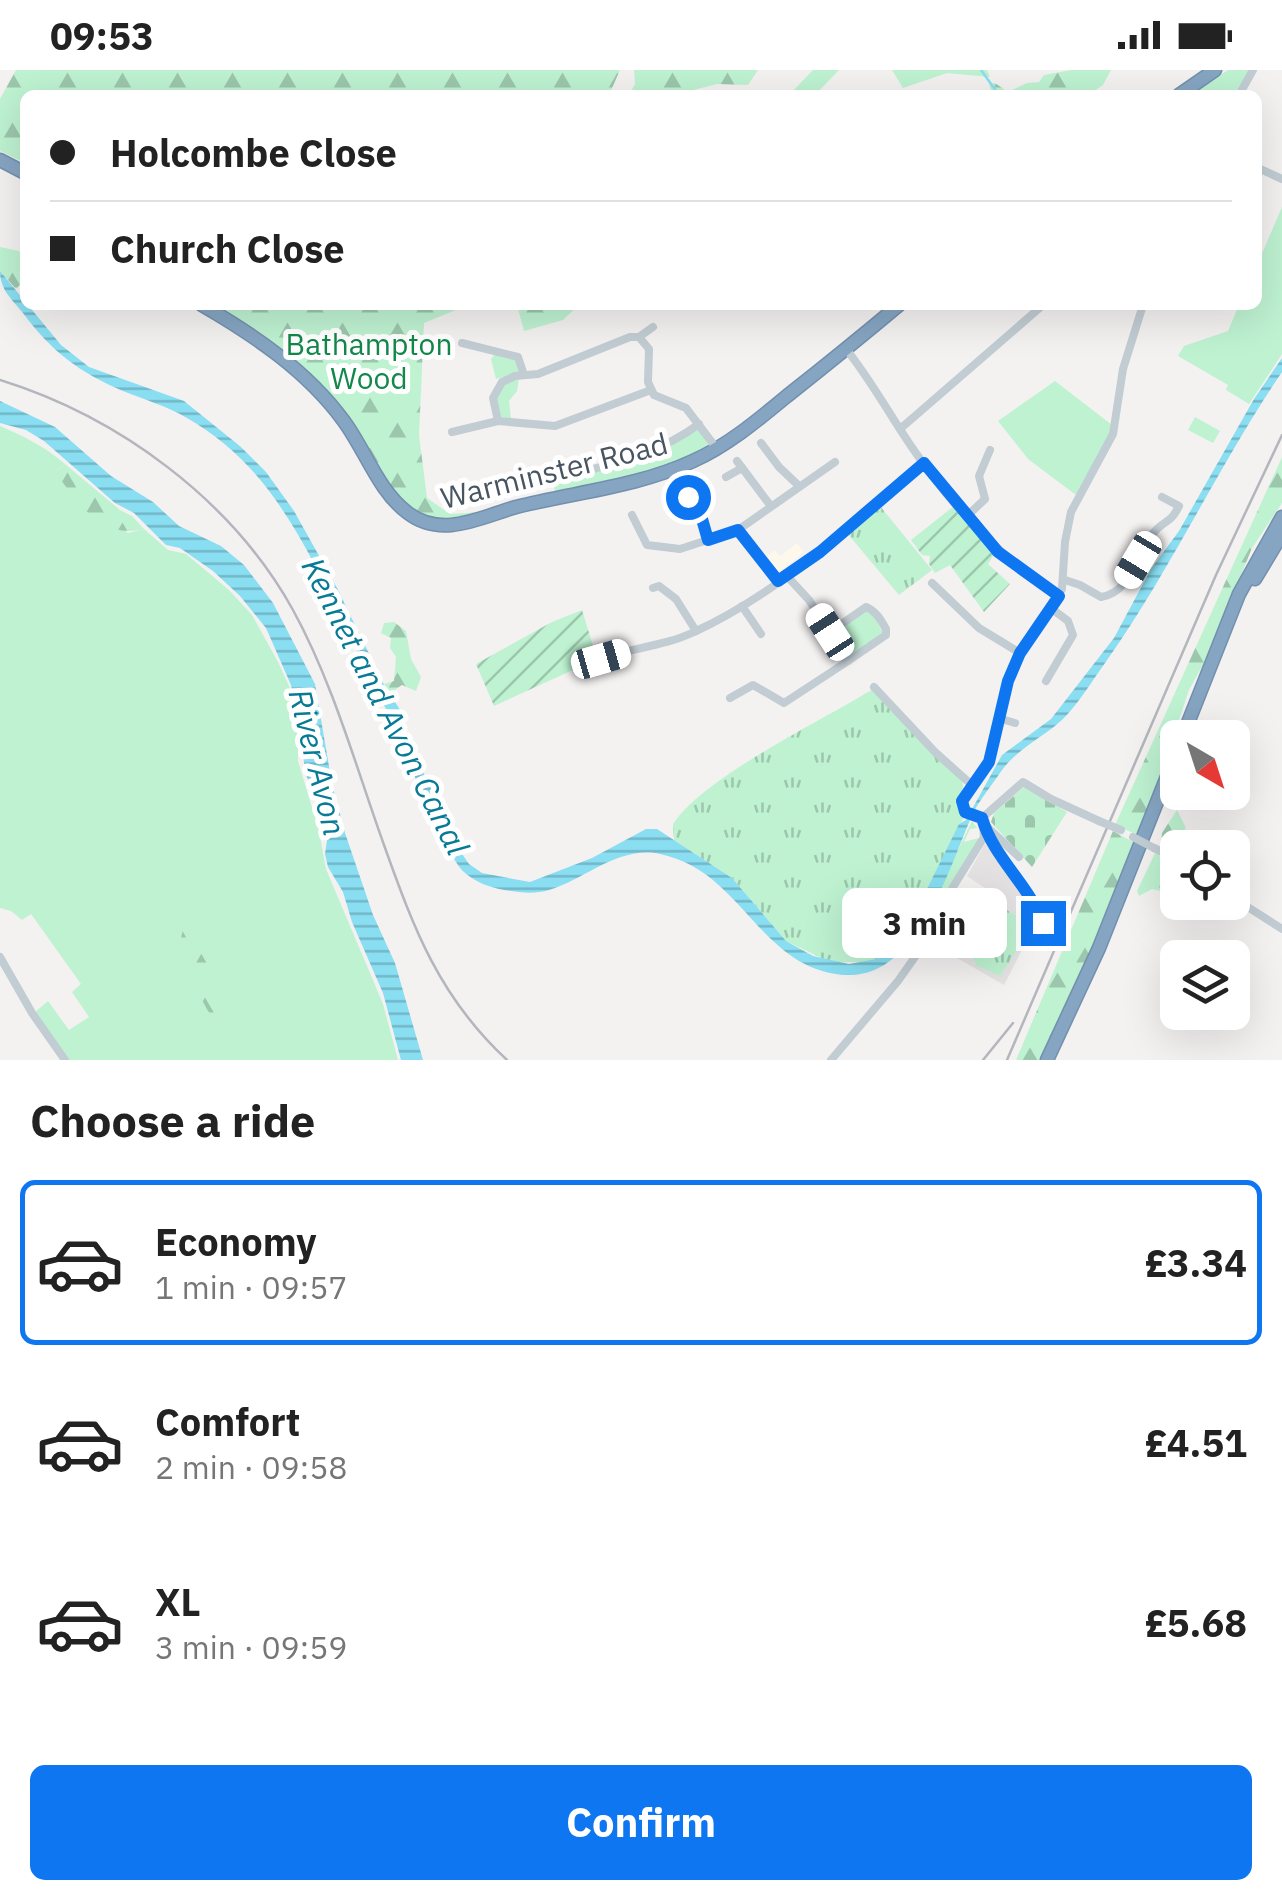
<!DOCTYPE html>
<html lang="en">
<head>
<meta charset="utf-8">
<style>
  body { margin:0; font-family:"IBM Plex Sans",sans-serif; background:#f6f6f6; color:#222; height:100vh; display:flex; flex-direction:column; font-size:38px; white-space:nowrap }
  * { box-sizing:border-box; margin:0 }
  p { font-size:32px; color:#767676 }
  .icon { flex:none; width:55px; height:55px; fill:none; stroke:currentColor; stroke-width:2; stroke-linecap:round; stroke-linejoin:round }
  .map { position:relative; height:990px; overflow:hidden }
  .side { display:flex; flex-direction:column; background:#fff; flex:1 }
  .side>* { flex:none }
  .hud { position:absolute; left:20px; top:20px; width:1242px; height:220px; border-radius:15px; box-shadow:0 10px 40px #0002; display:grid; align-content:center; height:220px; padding:0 30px; background:#fff }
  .needle { width:65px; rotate:141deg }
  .controls { position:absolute; left:1160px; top:650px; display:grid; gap:20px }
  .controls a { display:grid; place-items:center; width:90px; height:90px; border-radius:15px; background:#fff; box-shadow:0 10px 40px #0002; font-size:50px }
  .end { position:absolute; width:45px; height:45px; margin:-22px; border:12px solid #0e76f0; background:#fff; box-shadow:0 0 0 5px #fff }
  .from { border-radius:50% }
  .bubble { position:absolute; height:70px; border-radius:15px; background:#fff; box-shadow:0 10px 40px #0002; font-size:32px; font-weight:700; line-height:70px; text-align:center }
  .car { position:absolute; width:30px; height:60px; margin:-30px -15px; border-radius:12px; box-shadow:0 0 8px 2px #0007; background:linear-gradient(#fff 24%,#345 0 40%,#fff 0 76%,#345 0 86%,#fff 0) }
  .hud b { display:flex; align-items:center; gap:35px; height:95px; font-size:38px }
  .hud b+b { border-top:2px solid #e0e0e0 }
  .hud i { width:25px; height:25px; background:#222 }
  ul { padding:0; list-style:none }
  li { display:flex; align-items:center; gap:30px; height:165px; margin:0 20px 15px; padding:0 10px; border:5px solid transparent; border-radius:15px }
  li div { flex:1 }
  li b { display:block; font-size:38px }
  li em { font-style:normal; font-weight:700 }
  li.selected { border-color:#0e76f0 }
  li>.icon { width:90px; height:90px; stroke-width:1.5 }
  h2 { padding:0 30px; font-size:45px; line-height:120px }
  .action { display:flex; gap:20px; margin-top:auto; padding:20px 30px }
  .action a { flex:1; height:115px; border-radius:15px; background:#0e76f0; color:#fff; font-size:40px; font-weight:700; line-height:115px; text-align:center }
  .status { display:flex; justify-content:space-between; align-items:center; height:70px; padding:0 50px; background:#fff; direction:ltr }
  .status svg { height:28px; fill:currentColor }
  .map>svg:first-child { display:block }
  .commercial { fill:#fdf8eb }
  .education { fill:#e5e2e3 }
  .grass { fill:#bef2d1 }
  .forest { fill:url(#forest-firs) }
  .cemetery { fill:url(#cemetery-stones) }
  .park { fill:url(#park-tufts) }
  .garden { fill:url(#garden-furrows) }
  .water { fill:url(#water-rules) }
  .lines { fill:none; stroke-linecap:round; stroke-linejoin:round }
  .stream { stroke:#89def2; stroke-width:2.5 }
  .highway-casing { stroke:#7290ae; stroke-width:15 }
  .minor { stroke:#c1ccd3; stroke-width:8 }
  .highway { stroke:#86a5c2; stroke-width:12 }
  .rail { stroke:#b3b6bc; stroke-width:2.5 }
  .minor-bridge { stroke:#c1ccd3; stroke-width:8 }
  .route { stroke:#0e76f0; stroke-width:12 }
  .labels { text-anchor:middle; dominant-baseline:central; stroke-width:10; stroke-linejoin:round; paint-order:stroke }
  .park-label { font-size:30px; fill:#12884a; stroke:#fff }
  .street-label { font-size:30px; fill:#485560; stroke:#fff }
  .water-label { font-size:32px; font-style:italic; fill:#077b96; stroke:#fff }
</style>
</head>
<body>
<div class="status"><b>09:53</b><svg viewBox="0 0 49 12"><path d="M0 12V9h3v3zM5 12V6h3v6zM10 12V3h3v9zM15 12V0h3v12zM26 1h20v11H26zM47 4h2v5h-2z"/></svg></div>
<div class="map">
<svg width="1282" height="990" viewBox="0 0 1282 990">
  <defs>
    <pattern id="forest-firs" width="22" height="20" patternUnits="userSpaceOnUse" patternTransform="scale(2.5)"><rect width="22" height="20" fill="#bef2d1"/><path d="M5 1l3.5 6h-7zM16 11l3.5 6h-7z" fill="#9cc7ad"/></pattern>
    <pattern id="cemetery-stones" width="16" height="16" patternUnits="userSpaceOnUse" patternTransform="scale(2.5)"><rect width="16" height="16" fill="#bef2d1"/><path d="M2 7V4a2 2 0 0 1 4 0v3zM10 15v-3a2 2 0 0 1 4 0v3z" fill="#9cc7ad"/></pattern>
    <pattern id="park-tufts" width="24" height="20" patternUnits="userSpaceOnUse" patternTransform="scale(2.5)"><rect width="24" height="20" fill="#bef2d1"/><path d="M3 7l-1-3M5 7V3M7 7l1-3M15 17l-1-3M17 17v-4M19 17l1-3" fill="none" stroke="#9cc7ad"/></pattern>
    <pattern id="garden-furrows" width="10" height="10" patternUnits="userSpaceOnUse" patternTransform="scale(2.5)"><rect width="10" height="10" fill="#bef2d1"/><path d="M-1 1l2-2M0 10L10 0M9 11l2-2" fill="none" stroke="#9cc7ad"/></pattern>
    <pattern id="water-rules" width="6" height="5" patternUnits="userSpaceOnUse" patternTransform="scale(2.5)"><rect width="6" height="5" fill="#89def2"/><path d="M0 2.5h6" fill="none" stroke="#72b7c7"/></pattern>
  </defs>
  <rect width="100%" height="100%" fill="#f4f1f1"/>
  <path class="commercial" d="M797,473L804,482L777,504L764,488L775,480L780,486Z"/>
  <path class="education" d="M987,770L1029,833L1023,843L1026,872L1004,915L950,884L985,818L967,806Z"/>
  <g class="grass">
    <path d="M1228,0H1250L1234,25H1190Z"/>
    <path d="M1282,137V284L1249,334L1226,320L1228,315L1178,286L1184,276L1228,261L1239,235H1258V193Z"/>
    <path d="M496,283L517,289L520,302L496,309L491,289Z"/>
    <path d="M519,308L517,321L509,331L511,349L501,347L496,328L503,314Z"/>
    <path d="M1055,311L1112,355L1109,367L1076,425L1028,389L998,351Z"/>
    <path d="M1195,347L1220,361L1213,373L1188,360Z"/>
    <path d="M0,356C25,367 44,376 65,394L56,401L128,463L144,459L168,480L186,484L229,520L252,545L278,592L290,618L298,671V691L319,761L326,799L383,934L398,990H68L35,942L48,931L69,960L89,947L72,922L81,914L31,844L22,850L11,841L0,838Z"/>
    <path d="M695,359H699L708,372L706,381L641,406L555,426L554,412L635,389Z"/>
    <path d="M866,540L872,542L884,565L849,585L836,563Z"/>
    <path d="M972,751L977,758L970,759L964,772L979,768L926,864L919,861Z"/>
  </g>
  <g class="forest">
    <path d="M16,0H620L609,25H25V93L0,81V29Z"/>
    <path d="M634,0H758L748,15L717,14L673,25H629L635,14Z"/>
    <path d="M813,0H839L815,25H789Z"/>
    <path d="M892,0H987L990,7L947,3L903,18Z"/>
    <path d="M1071,0H1111L1103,15L1088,25H998L991,21L989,14L995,13L1008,22L1027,13L1039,12L1044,5Z"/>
    <path d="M0,177L19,181C27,194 28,208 16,219L0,201Z"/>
    <path d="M215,235H468L424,253L419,365L427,428L450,444L483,442C461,447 437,456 416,444C382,424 371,372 345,343C309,301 261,266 215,235Z"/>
    <path d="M517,235H579L563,250L524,261Z"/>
    <path d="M1282,387V433L1252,478L1209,584L1189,620L1140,766L1115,755Z"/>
    <path d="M65,394L120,440L132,446L144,459C100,470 78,432 55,402Z"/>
    <path d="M394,552L406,561L411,589L421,607L416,621L402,615L396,619L393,628L384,614L394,611L396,587L390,578L391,568L381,563L384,553Z"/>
    <path d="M1177,740L1185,756L1187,777L1178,778L1177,784L1161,774L1162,763Z"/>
    <path d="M1113,761L1135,773L1104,854L1042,990H1016Z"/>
    <path d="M1156,781L1177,791V825L1152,819L1139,826L1137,821Z"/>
    <path d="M185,856L230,933L225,949L215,948L208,941C195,915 171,883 185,856Z"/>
  </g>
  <path class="cemetery" d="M1024,717L1067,742L1032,797L991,752L994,743Z"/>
  <g class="park">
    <path d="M880,436L932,500L899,525L847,463Z"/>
    <path d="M873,619L962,707L963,716L958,737L964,747L926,821L909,843L908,850L894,876L876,889L865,892H830L786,871L732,808L674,770L673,754C705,706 820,652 873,619Z"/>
    <path d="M986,827L1021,849L1019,877L1000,906L977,896L971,884L960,873Z"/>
  </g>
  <g class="garden">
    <path d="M954,436L995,483L988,494L1010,514L984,542L950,495L935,503L929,494L930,486L922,485L911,470Z"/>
    <path d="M582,540L597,589L494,636L476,594L552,552Z"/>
  </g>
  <g class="water">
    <path d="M0,201L61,275L89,297L184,331L241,377L266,402L294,441L337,518L389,625C399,635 406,649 405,663L460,781L469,794L482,803L530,812L592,788L646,759H657L732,808L786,871L813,886L849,894L876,889L894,876L908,850L911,835L926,821L959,754L966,750L1002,685L1051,649L1114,568L1151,499L1179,461L1254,329L1282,288V302C1218,396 1171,500 1105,593C1092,611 1079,633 1063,649C1044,667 1018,678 1002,700C992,715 976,734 970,750C948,802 916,907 848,905C760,902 744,801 660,784C619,775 586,809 549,820C533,825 515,822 499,819C486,816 474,811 464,802C447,785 414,709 407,685C404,674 409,677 402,666C355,591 327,502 275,429C252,396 222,368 187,348C167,336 145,330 123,321C80,303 51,281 23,243C12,229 0,220 0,201Z"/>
    <path d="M0,331L55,357L111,406L153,432L179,456L221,476L244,495L273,533L315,614L332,714L345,763L373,845L395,893L423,990H401L383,923L352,852L343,822L328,797L325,784L327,770L306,704L291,615L266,558L240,526L213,501L180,478L166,475L134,443L115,433L44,371L26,360L0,353Z"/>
  </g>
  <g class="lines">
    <path class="stream" d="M981,0L999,25"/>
    <defs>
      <g id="highway">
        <path d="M1179,25L1215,0"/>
        <path d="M0,90L25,103"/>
        <path d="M202,235C254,265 307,301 343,350C365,379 378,421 408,443C442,469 481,447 516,437C575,422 637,417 693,391C727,376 758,350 787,326C825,296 862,266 899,235"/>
        <path d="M1255,509L1282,464"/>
        <path d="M1182,668L1239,524L1282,447"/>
        <path d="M1047,990L1099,878L1178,679"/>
      </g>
    </defs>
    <use href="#highway" class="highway-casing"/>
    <g class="minor">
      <path d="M1239,25L1253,0"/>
      <path d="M1258,98L1282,109"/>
      <path d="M639,267L653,257"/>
      <path d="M462,273L518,287L524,305"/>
      <path d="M846,279C871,310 889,344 911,376C954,439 996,484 1059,525"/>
      <path d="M651,320L555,356L498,351L493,328L502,312L515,306L538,304L630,267H639L649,279L648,312L654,325L686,338L717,379"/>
      <path d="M900,359L1043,235"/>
      <path d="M452,362L498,351"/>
      <path d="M761,373L779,397L799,416"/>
      <path d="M737,391L770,435"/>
      <path d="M563,407C611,394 659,384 699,354"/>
      <path d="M726,407L742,398"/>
      <path d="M688,427L702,449L708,470"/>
      <path d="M632,445L647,475L680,479L738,460"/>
      <path d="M966,447L985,429L979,406L990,380"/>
      <path d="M786,505L809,530L830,562"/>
      <path d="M1065,510L1080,515L1101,527C1134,522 1135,480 1157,459C1168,449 1171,452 1179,436L1162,427"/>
      <path d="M779,511L738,460L835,392"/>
      <path d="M932,513L979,558L1020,583"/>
      <path d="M653,518L659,516L676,529L696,561"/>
      <path d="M742,536L761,564"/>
      <path d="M866,537C876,541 881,550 886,559V565L848,591L830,562Z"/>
      <path d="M590,593C623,578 661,578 694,562C775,525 858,453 924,393"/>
      <path d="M1046,611L1073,565L1068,551L1052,539"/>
      <path d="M874,617L935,682L973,716"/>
      <path d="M730,628L753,615L784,633L848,591"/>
      <path d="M998,648L1015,653"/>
      <path d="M1099,751L1051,729L1023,712L982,748L967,744L962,731L989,692L1012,598L1062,519L1065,472L1071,442L1113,364L1123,299L1143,235"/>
      <path d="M984,754L1019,787"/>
      <path d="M985,763L1040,846L1043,853L1040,867"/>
      <path d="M1154,778L1178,789"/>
      <path d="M1232,827L1282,859"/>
      <path d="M0,887L32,943L65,990"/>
      <path d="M831,990L898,911L929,867L953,817L984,767L982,748"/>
    </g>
    <use href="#highway" class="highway"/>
    <g class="rail">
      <path d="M0,310C119,347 232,430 293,540C333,613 356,697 384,775C414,859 439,927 507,990"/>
      <path d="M983,990L1013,953"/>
      <path d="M1007,990L1216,505L1282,365"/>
    </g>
    <g class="minor-bridge">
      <path d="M1099,751L1121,760"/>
      <path d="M1133,767L1154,778"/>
    </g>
  </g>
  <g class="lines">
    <path class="route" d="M688,427L702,449L708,470L738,460L778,511L820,482L924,393L998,482L1059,526L1020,583L1008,611L989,692L962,731L965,742L982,748C993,787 1029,815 1043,853"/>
  </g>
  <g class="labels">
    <g class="park-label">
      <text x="369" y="273">Bathampton<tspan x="369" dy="34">Wood</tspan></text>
    </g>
    <g class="street-label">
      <text transform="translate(554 400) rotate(-14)">Warminster Road</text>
    </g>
    <g class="water-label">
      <text transform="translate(386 636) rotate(63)">Kennet and Avon Canal</text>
      <text transform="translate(318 692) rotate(76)">River Avon</text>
    </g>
  </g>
</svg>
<div class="controls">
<a><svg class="needle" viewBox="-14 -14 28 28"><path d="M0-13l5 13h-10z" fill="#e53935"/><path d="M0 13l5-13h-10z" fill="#767676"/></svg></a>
<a><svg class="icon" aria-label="locate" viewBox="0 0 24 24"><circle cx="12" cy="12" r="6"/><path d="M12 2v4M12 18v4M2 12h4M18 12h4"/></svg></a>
<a><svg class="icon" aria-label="layers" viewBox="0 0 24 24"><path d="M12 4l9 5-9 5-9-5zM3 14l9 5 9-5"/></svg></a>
</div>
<i class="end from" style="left:688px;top:427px"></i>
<i class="end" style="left:1043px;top:853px"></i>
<div class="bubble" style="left:842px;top:818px;width:165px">3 min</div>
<i class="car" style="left:1138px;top:490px;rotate:211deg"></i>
<i class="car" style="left:830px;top:562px;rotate:327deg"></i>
<i class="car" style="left:601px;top:589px;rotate:74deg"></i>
<div class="hud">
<b><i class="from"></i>Holcombe Close</b>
<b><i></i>Church Close</b>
</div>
</div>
<section class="side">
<h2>Choose a ride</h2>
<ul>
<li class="selected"><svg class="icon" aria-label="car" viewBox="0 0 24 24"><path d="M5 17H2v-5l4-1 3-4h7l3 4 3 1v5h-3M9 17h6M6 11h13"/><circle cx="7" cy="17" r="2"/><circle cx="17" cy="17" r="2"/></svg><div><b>Economy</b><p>1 min · 09:57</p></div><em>£3.34</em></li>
<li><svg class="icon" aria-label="car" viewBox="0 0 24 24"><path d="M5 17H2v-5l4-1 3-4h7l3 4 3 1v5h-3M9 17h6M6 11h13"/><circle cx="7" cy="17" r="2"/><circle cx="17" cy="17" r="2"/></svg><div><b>Comfort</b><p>2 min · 09:58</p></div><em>£4.51</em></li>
<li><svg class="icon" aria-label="car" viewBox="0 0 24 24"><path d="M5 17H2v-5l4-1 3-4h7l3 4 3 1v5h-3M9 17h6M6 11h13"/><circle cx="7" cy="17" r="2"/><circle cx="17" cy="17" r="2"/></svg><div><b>XL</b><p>3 min · 09:59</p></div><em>£5.68</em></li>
</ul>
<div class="action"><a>Confirm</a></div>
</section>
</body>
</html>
